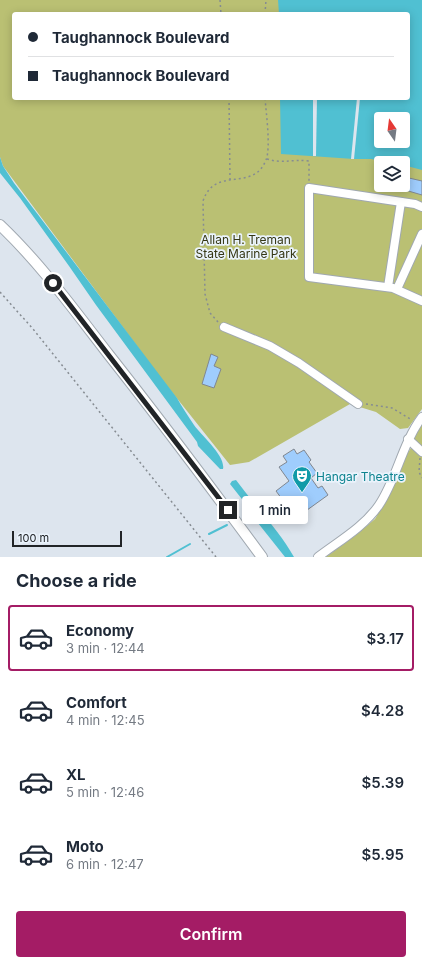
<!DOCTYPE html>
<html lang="en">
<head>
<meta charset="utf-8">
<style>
  body { margin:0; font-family:Inter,sans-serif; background:#f6f6f7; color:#1f2937; height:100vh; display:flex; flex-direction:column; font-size:15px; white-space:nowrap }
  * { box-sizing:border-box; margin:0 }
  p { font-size:13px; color:#747a83 }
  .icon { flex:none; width:22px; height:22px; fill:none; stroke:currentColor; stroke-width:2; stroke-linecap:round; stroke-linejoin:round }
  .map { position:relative; height:557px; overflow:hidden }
  .sheet { display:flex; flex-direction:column; background:#fff; flex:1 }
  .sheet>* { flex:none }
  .guide { position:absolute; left:12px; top:12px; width:398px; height:88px; border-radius:4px; box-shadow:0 2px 10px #0003; display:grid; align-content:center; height:88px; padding:0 16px; background:#fff }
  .needle { width:26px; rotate:346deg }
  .tools { position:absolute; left:374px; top:112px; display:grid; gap:8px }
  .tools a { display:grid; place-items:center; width:36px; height:36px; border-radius:4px; background:#fff; box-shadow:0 2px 10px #0003; font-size:20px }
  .scale { position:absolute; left:12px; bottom:10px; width:110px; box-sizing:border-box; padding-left:4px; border:2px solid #212427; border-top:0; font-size:11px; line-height:14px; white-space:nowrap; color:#212427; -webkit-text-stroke:3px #eaf3fc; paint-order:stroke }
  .end { position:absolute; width:18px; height:18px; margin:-9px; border:5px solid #212427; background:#fff; box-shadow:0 0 0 2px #fff }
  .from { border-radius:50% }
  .bubble { position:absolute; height:28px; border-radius:4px; background:#fff; box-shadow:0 2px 10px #0003; font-size:13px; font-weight:600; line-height:28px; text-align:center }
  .guide b { display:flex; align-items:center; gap:14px; height:38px; font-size:15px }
  .guide b+b { border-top:1px solid #e0e1e3 }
  .guide i { width:10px; height:10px; background:#1f2937 }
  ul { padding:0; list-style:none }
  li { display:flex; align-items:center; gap:12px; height:66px; margin:0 8px 6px; padding:0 8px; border:2px solid transparent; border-radius:4px }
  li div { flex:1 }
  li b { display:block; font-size:15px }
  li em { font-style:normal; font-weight:600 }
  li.selected { border-color:#a41c65 }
  li>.icon { width:36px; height:36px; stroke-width:1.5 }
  h2 { padding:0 16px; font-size:18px; line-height:48px }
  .button { display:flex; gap:8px; margin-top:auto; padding:8px 16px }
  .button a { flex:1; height:46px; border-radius:4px; background:#a41c65; color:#fff; font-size:16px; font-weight:600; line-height:46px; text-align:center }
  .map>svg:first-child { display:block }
  .green { fill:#bac073; fill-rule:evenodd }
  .water { fill:#50c0d2; fill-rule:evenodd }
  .pier { fill:#dde5ee }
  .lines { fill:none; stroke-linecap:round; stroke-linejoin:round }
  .stream { stroke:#50c0d2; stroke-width:2 }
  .building { fill:#9fcdfd; stroke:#808790 }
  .minor-casing { stroke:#a0a8b0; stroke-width:10 }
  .major-casing { stroke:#a0a8b0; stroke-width:12 }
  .path { stroke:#868c92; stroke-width:1.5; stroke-dasharray:2 3; stroke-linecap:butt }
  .minor { stroke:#fff; stroke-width:8 }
  .major { stroke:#fff; stroke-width:10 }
  .route { stroke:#212427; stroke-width:5 }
  .labels { text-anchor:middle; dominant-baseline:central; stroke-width:3.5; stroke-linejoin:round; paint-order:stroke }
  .park-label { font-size:12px; fill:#353714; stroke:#eaf3fc }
  .culture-label { font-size:12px; fill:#0d838f; stroke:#eaf3fc; text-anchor:start }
</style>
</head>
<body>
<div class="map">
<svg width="422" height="557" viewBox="0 0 422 557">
  <rect width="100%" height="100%" fill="#dde5ee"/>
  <g class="green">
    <path d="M0,0H422V409L408,428L400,429L376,412L350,404L249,462L230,465L160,377L3,166L0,157ZM14,14H408V98H14ZM381,119H403V141H381ZM381,163H403V185H381Z"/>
    <path d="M422,421V557H326L356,535L375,519L392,490L403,460L411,448L415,432Z"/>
  </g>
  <g class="water">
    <path d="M278,0H422V170L403,165V163H393L371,159H354L281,154L280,98H408V14H279ZM381,119H403V141H381Z"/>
    <path d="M0,157L3,166L14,183L177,398C182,407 188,416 194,425C201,435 226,456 223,469H220L198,446L197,442L96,305L69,266L20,198L0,173Z"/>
    <path d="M236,480C255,506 278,529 294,557H285L254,518L252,512L249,511L244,514L242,512L245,506V503L230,484L232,481Z"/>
  </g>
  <g class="pier">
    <path d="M313,98H317L316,156H313Z"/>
    <path d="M357,98H360L354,159H351Z"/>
  </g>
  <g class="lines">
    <g class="stream">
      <path d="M209,534L227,525"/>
      <path d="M167,557L190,544"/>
    </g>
  </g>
  <g class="building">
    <path d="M409,178L422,181V195L405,190Z"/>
    <path d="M211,354L218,357L214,366L221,369L214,388L202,384Z"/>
    <path d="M294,449L297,454L304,450L311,460L309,462L317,473L311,478L318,488L322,486L328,495L296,518L276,491L289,481L279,467L287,462L283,456Z"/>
  </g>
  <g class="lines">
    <defs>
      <g id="minor">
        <path d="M422,207L415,204L309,188V277L393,288L422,301"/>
        <path d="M388,287L401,202"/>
        <path d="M397,289L422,234"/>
        <path d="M224,327L270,346L299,363L358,404"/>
        <path d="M408,439L422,452"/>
        <path d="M318,557C339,541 364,527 379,505C397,478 402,444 422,417"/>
      </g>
      <path id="major" d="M0,225C41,264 74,310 109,355C161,421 212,489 262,557"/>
    </defs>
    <use href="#minor" class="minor-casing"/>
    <use href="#major" class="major-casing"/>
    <g class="path">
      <path d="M220,0L221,14"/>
      <path d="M265,14L266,0"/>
      <path d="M229,98L230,180"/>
      <path d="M267,159C283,164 292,159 309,161V181"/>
      <path d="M0,292L33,329L216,557"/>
      <path d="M218,322L210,313L205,294L203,201C215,165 253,193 266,160C271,148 266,112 265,98"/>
      <path d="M366,404L392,408L412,420"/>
      <path d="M420,458L419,472L422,478"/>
    </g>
    <use href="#minor" class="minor"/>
    <use href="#major" class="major"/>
  </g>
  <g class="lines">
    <path class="route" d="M53,283L228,510"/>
  </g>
  <defs>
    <symbol id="theatre-pin" viewBox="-11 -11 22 30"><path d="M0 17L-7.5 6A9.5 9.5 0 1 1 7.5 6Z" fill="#0f9aa8" stroke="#eaf3fc"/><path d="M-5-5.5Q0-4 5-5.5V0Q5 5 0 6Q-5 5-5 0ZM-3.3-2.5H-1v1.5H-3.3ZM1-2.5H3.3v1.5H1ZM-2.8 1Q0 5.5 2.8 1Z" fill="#fff"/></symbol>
  </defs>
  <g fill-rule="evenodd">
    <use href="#theatre-pin" x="291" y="465" width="22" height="30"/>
  </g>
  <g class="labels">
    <g class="park-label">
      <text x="246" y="239">Allan H. Treman<tspan x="246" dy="14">State Marine Park</tspan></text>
    </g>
    <g class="culture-label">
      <text x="316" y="476">Hangar Theatre</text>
    </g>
  </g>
</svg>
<div class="tools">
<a><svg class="needle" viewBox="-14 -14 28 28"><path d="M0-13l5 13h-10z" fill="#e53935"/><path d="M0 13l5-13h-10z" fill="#747a83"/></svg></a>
<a><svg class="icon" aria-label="layers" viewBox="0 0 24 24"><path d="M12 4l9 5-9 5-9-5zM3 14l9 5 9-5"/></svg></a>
</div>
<div class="scale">100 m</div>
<i class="end from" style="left:53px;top:283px"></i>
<i class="end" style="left:228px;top:510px"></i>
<div class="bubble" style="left:242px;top:496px;width:66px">1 min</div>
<div class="guide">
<b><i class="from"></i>Taughannock Boulevard</b>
<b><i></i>Taughannock Boulevard</b>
</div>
</div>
<section class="sheet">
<h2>Choose a ride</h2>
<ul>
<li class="selected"><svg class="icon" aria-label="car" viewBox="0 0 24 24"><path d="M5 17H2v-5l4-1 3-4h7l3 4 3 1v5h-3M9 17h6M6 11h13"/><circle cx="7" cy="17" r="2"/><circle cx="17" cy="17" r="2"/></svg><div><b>Economy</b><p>3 min · 12:44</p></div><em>$3.17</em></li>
<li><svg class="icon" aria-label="car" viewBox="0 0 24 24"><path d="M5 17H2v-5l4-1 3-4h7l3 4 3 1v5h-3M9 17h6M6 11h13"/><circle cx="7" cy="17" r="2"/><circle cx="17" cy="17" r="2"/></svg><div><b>Comfort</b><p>4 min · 12:45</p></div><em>$4.28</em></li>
<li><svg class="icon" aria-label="car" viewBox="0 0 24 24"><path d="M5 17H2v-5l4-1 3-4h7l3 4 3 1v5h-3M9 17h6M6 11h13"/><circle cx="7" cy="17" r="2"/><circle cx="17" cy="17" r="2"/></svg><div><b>XL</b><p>5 min · 12:46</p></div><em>$5.39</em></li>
<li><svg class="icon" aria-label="car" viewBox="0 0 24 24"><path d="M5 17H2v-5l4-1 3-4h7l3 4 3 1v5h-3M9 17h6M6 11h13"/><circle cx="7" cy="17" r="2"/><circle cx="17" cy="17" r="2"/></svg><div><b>Moto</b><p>6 min · 12:47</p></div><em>$5.95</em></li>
</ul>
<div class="button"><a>Confirm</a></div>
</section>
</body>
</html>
